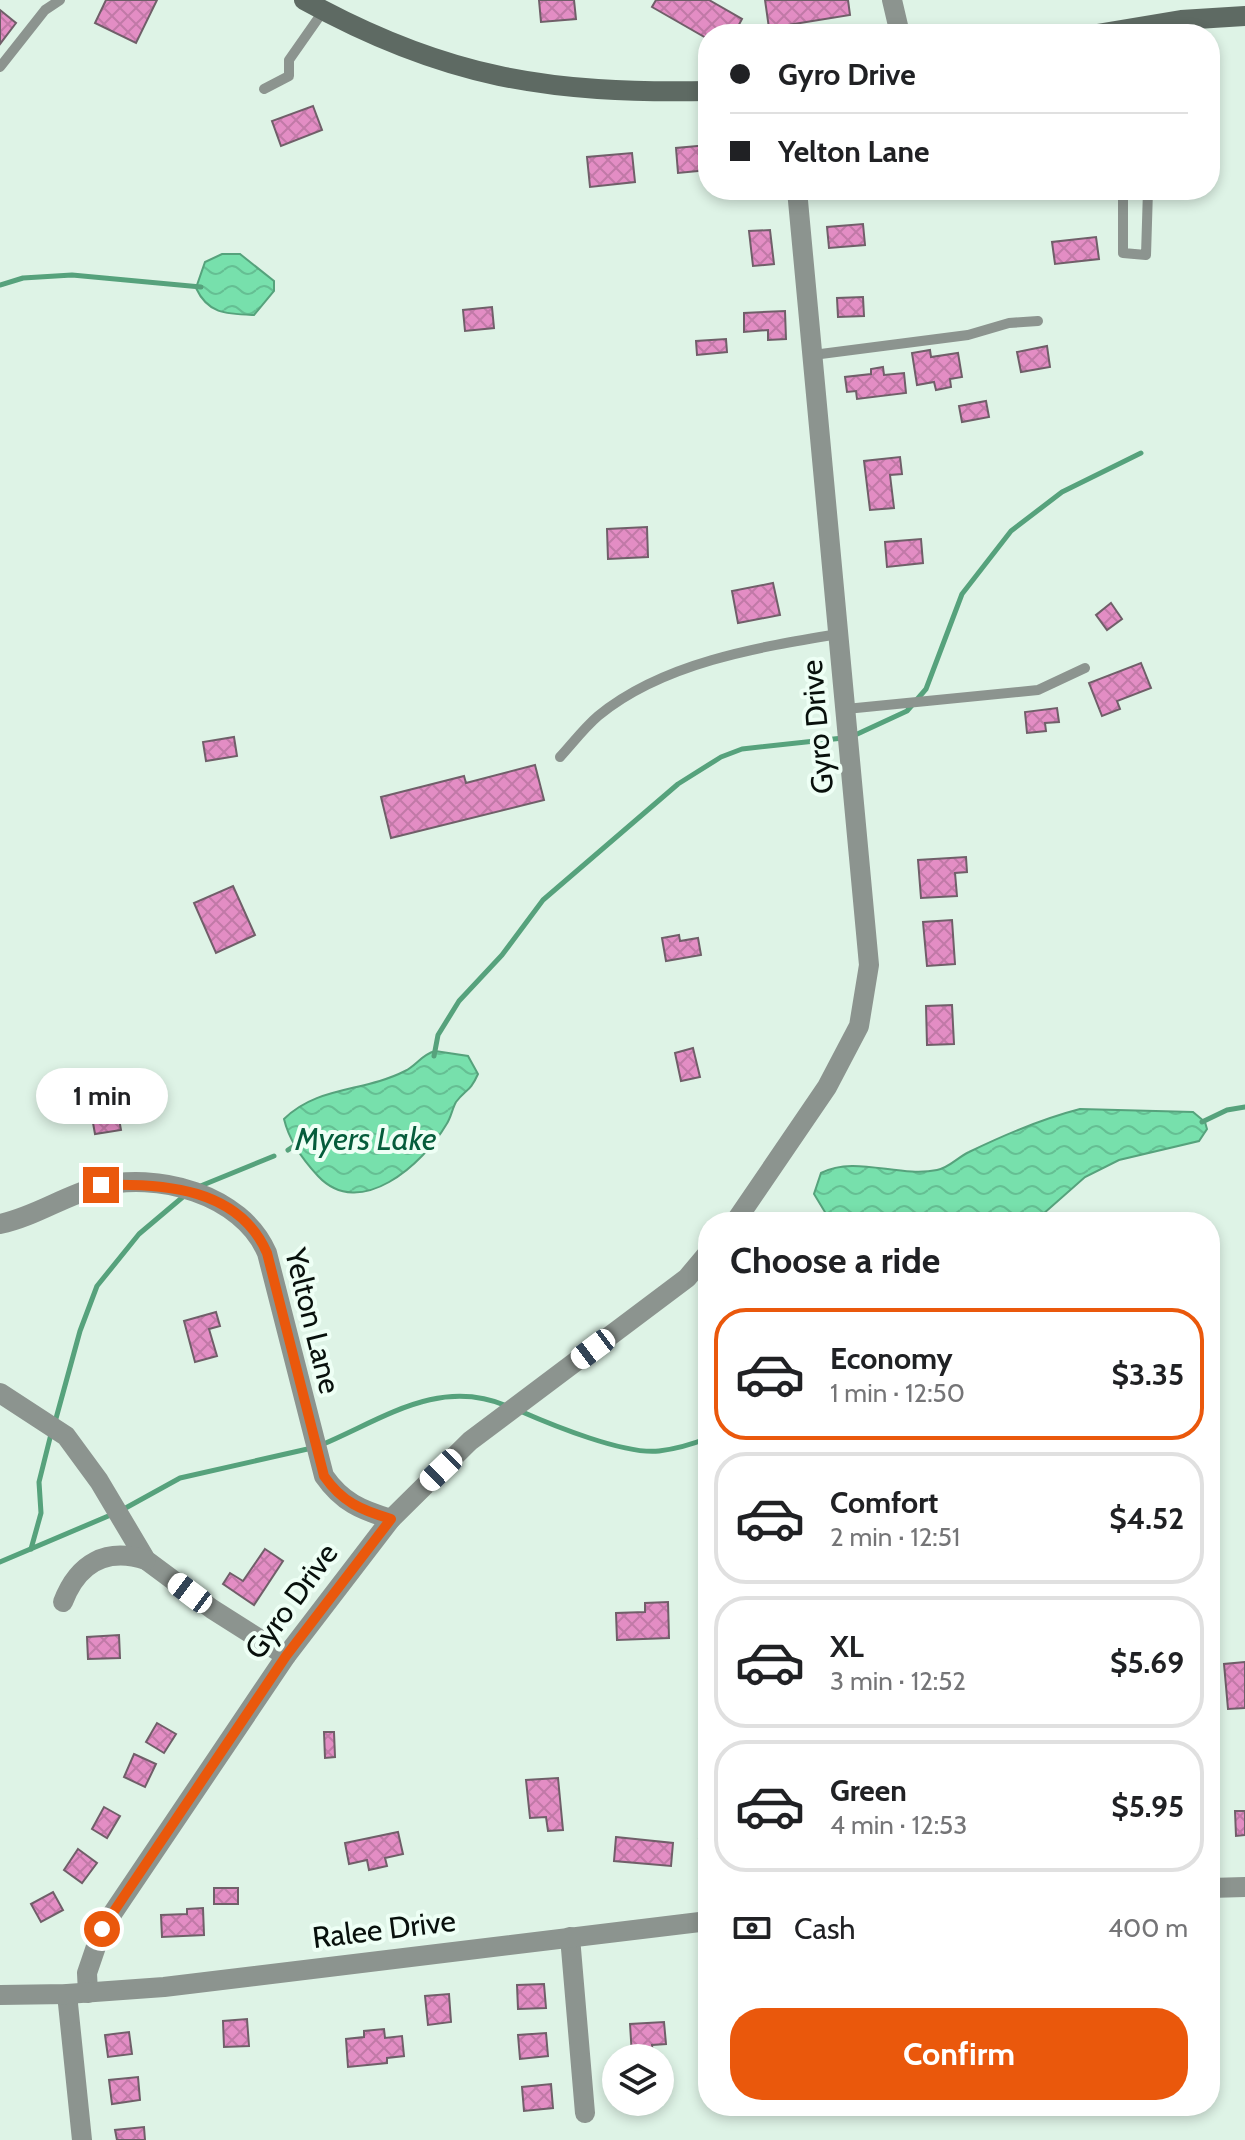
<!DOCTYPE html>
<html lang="en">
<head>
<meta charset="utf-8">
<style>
  body { margin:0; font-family:Cabin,sans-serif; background:#f2f2f2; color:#202124; height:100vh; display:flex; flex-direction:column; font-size:30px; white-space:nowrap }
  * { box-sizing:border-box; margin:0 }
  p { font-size:26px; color:#757577 }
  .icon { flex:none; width:44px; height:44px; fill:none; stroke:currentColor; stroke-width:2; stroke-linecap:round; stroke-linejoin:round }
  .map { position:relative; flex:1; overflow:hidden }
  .panel { position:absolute; left:698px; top:1212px; width:522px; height:904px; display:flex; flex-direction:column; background:#fff; border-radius:32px; box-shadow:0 4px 12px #0003 }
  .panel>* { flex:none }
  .banner { position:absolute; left:698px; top:24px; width:522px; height:176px; border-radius:32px; box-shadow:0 4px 12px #0003; display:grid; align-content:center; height:176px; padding:0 32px; background:#fff }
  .tools { position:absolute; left:602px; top:2044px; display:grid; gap:16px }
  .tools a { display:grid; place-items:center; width:72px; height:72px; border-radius:50%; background:#fff; box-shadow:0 4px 12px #0003; font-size:40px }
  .end { position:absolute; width:36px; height:36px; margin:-18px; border:10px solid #ea580c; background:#fff; box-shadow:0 0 0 4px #fff }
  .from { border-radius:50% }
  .bubble { position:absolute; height:56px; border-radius:28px; background:#fff; box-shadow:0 4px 12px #0003; font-size:26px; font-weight:700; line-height:56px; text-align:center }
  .car { position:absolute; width:24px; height:48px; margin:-24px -12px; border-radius:10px; box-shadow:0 0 6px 2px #0007; background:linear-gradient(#fff 24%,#345 0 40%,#fff 0 76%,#345 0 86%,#fff 0) }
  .banner b { display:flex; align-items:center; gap:28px; height:76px; font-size:30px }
  .banner b+b { border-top:2px solid #e0e0e0 }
  .banner i { width:20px; height:20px; background:#202124 }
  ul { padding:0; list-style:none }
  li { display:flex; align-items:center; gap:24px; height:132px; margin:0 16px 12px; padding:0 16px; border:4px solid #e0e0e0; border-radius:32px }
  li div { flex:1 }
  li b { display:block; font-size:30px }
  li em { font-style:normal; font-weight:700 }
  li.selected { border-color:#ea580c }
  li>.icon { width:72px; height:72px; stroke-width:1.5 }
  h2 { padding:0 32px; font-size:36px; line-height:96px }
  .pay { display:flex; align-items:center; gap:20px; height:88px; padding:0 32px; font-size:30px }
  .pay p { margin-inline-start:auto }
  .button { display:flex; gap:16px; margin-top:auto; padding:16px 32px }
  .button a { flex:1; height:92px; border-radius:32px; background:#ea580c; color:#fff; font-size:32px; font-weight:700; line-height:92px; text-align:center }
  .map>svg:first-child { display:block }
  .water { fill:url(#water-waves); stroke:#56a27c; stroke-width:2 }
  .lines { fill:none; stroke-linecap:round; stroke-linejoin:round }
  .stream { stroke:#56a27c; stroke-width:5 }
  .building { fill:url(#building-cross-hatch); stroke:#705f69; stroke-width:2 }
  .lane { stroke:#8c948f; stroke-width:10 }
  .street { stroke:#8c948f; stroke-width:20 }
  .secondary { stroke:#5e6a63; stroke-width:20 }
  .route { stroke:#ea580c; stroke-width:10 }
  .labels { text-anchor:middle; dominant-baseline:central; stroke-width:8; stroke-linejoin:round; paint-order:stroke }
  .street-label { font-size:30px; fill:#08100c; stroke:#eefff5 }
  .water-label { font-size:32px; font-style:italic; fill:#055c3b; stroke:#eefff5 }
</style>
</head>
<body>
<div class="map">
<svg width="1245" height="2140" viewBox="0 0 1245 2140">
  <defs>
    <pattern id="water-waves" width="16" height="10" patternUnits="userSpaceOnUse" patternTransform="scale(2)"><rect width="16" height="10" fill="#77e0ac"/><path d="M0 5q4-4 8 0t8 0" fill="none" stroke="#65bf93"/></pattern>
    <pattern id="building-cross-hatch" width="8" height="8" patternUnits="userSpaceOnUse" patternTransform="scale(2)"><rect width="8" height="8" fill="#e38dc4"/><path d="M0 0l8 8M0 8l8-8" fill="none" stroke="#c179a7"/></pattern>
  </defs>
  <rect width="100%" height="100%" fill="#def3e6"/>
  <g class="water">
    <path d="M222,254H240L274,281V291L254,315C226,314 208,314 196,288L205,262Z"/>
    <path d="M435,1051L468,1056L478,1074C470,1092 466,1089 456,1102C452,1109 451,1118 446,1125C423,1164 360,1221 318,1176C303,1160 289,1140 284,1119C317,1086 364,1092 405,1071C417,1065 421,1055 435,1051Z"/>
    <path d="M1080,1109L1193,1112L1205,1122L1207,1129L1199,1141L1119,1160L1085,1177L1034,1222H831L814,1194L821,1173C855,1155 899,1178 937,1170C949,1168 958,1157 969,1152C1006,1134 1041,1119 1080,1109Z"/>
  </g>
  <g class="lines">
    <g class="stream">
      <path d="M0,285L23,278L72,275L201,287"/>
      <path d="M853,736L907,711L926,689L962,594L1011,531L1062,492L1141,453"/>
      <path d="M434,1056L438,1035L459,1001L502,955L543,900L678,784L721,757L742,749L843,738"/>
      <path d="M1202,1122L1227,1110L1245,1107"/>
      <path d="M288,1150L297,1144"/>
      <path d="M198,1187L274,1156"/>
      <path d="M520,1411C552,1425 625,1455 659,1451C675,1449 693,1444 708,1438"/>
      <path d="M55,1422L80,1331L97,1286L139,1234L184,1196"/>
      <path d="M321,1445C383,1419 439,1377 507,1406"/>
      <path d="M122,1510L180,1478L312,1448"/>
      <path d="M31,1549L41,1513L39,1482L51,1434"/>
      <path d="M0,1562L113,1514"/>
    </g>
  </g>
  <g class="building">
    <path d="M106,0H157L136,43L95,23Z"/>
    <path d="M539,0H574L576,19L541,22Z"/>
    <path d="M656,0H709L742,19L734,34H708V39L652,7Z"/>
    <path d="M765,0H848L850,15L769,28Z"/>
    <path d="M0,10L16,23L0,44Z"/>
    <path d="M313,106L322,130L281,146L272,121Z"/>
    <path d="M708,145V170L678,173L676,148Z"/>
    <path d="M632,153L635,182L590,187L587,157Z"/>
    <path d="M863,224L865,245L829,248L827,227Z"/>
    <path d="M770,230L774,264L753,266L749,231Z"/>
    <path d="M1096,237L1099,259L1055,264L1052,242Z"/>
    <path d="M863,297L864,316L838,317L837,298Z"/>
    <path d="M492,307L494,328L465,331L463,310Z"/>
    <path d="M785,311L786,339L768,340V330L744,332V313Z"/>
    <path d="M726,339L727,352L697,355L696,341Z"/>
    <path d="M1047,346L1050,367L1021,372L1017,352Z"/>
    <path d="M930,350L931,357L958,353L962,377L950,379L951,387L936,390L934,382L917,385L912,353Z"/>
    <path d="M883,367L884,375L904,373L906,393L857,399L856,391L847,392L845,377L871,374V369Z"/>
    <path d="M986,401L989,417L962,422L959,406Z"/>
    <path d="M900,457L902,474L890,475L894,508L870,510L864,461Z"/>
    <path d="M647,527L648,557L608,559L607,529Z"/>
    <path d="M921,539L923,563L887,567L885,542Z"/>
    <path d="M773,583L780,615L738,623L732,591Z"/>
    <path d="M1111,603L1122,619L1107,630L1096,615Z"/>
    <path d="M1141,663L1151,688L1117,701L1120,709L1102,716L1089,683Z"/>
    <path d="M1057,708L1059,722L1045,723L1046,731L1027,733L1025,712Z"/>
    <path d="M234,737L237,756L206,761L203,742Z"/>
    <path d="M535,765L544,800L391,838L381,797L464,776L466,783Z"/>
    <path d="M966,857L967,872L955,873L957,896L921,898L918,860Z"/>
    <path d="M233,886L255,935L216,953L194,903Z"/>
    <path d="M952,920L955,964L927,966L923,922Z"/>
    <path d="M679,935L680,941L698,938L701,955L666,961L662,938Z"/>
    <path d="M952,1005L954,1044L927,1045L926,1006Z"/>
    <path d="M693,1048L700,1077L681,1081L675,1053Z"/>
    <path d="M116,1102L121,1130L95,1134L90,1106Z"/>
    <path d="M216,1312L220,1326L209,1329L217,1356L195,1362L184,1321Z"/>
    <path d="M265,1549L283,1561L254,1605L223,1584L230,1573L243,1581Z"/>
    <path d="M668,1602L669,1638L617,1640L616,1613L645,1612V1603Z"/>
    <path d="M119,1635L120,1658L88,1659L87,1637Z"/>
    <path d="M1245,1662V1708L1228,1709L1224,1664Z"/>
    <path d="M157,1723L176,1734L164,1753L146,1742Z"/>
    <path d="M324,1732H334L335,1757L325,1758Z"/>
    <path d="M134,1754L156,1764L145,1787L124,1777Z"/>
    <path d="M558,1778L563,1830L548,1831L546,1817L530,1818L526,1780Z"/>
    <path d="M104,1807L120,1816L107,1838L92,1829Z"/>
    <path d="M1235,1811H1245V1835L1236,1836Z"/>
    <path d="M398,1832L403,1854L385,1858L387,1866L369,1870L367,1860L349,1864L345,1843Z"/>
    <path d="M616,1837L673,1843L671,1866L614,1861Z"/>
    <path d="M708,1838V1868H701L699,1839Z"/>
    <path d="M78,1849L97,1863L82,1883L64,1870Z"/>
    <rect x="214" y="1888" width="24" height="16"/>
    <path d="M53,1892L63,1910L41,1922L31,1904Z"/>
    <path d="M203,1908L204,1935L162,1937L161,1915L187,1914V1909Z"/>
    <path d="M544,1984L546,2008L518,2009L517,1985Z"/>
    <path d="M449,1994L451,2022L428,2025L425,1996Z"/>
    <path d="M247,2019L249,2046L224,2047L223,2021Z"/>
    <path d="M664,2022L666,2044L652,2045L653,2056L622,2058L632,2056L630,2024Z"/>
    <path d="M384,2029L385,2038L402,2036L404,2056L387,2058V2063L348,2067L346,2039L364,2037V2031Z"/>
    <path d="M129,2032L132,2054L108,2057L105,2035Z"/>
    <path d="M546,2033L548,2056L520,2059L518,2035Z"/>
    <path d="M138,2077L140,2100L112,2104L109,2080Z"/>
    <path d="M551,2084L553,2108L524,2111L522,2087Z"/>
    <path d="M144,2127L145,2140H117L115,2130Z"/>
  </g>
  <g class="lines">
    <g class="lane">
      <path d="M0,67L45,10L60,0"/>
      <path d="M264,89L289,76V60L324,10"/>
      <path d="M1123,190V253L1146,255L1148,190"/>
      <path d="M813,355L968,335L1009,323L1038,321"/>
      <path d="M846,709L1038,690L1085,668"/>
      <path d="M560,757C572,744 584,728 598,716C662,663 758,647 839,634"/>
    </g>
    <g class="street">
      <path d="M892,0L900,34"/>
      <path d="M735,1222L827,1087L859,1026L869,965L797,190"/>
      <path d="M0,1224C34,1217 64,1196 97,1187C156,1171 242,1194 267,1253L324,1476C342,1502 361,1510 391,1519"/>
      <path d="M0,1393L66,1436L99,1481L146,1560L212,1609L286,1656"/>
      <path d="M63,1602C78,1563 106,1547 146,1560"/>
      <path d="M1210,1888L1245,1887"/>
      <path d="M570,1937L585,2113"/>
      <path d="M88,1993L87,1973L102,1929L286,1656L391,1519L470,1441L687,1278L708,1253"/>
      <path d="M67,1994L82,2140"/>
      <path d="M0,1995L67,1994L164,1987L708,1921"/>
    </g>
    <g class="secondary">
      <path d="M304,0C445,78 549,94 708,91"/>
      <path d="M1097,34L1181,20L1245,16"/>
    </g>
  </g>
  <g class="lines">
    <path class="route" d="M101,1185C163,1183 239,1188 267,1253L324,1476C342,1502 361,1510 391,1519L286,1656L102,1929"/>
  </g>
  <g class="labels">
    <g class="street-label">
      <text transform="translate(817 727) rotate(-95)">Gyro Drive</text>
      <text transform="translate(313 1321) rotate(76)">Yelton Lane</text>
      <text transform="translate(291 1601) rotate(-54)">Gyro Drive</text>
      <text transform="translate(384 1929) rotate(-7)">Ralee Drive</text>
    </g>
    <g class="water-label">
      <text x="366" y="1138">Myers Lake</text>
    </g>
  </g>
</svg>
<div class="tools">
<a><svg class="icon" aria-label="layers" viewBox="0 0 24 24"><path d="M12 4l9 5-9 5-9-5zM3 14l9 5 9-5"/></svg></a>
</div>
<i class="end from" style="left:102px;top:1929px"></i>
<i class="end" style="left:101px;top:1185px"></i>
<div class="bubble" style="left:36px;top:1068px;width:132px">1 min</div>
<i class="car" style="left:593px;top:1349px;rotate:233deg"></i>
<i class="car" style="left:441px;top:1470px;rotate:226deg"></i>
<i class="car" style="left:190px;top:1593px;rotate:307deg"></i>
<div class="banner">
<b><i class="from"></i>Gyro Drive</b>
<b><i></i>Yelton Lane</b>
</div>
<section class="panel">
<h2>Choose a ride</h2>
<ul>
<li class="selected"><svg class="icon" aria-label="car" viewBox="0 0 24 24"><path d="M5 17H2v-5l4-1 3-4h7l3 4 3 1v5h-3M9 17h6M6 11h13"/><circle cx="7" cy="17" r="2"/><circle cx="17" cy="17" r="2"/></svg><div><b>Economy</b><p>1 min · 12:50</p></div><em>$3.35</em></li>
<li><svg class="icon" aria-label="car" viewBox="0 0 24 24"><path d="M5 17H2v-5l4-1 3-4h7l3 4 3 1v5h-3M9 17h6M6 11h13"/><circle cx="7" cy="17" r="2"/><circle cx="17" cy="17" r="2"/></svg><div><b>Comfort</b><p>2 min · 12:51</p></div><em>$4.52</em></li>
<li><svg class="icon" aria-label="car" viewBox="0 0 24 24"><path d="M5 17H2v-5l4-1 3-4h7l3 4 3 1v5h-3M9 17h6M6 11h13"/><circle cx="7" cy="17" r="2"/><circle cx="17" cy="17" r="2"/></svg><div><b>XL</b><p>3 min · 12:52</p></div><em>$5.69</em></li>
<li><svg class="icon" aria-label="car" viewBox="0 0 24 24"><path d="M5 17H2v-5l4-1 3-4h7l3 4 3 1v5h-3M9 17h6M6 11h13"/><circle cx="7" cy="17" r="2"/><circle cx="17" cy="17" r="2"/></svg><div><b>Green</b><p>4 min · 12:53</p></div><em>$5.95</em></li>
</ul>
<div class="pay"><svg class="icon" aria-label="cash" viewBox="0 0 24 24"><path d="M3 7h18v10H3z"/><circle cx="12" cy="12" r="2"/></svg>Cash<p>400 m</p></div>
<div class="button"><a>Confirm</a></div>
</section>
</div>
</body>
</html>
